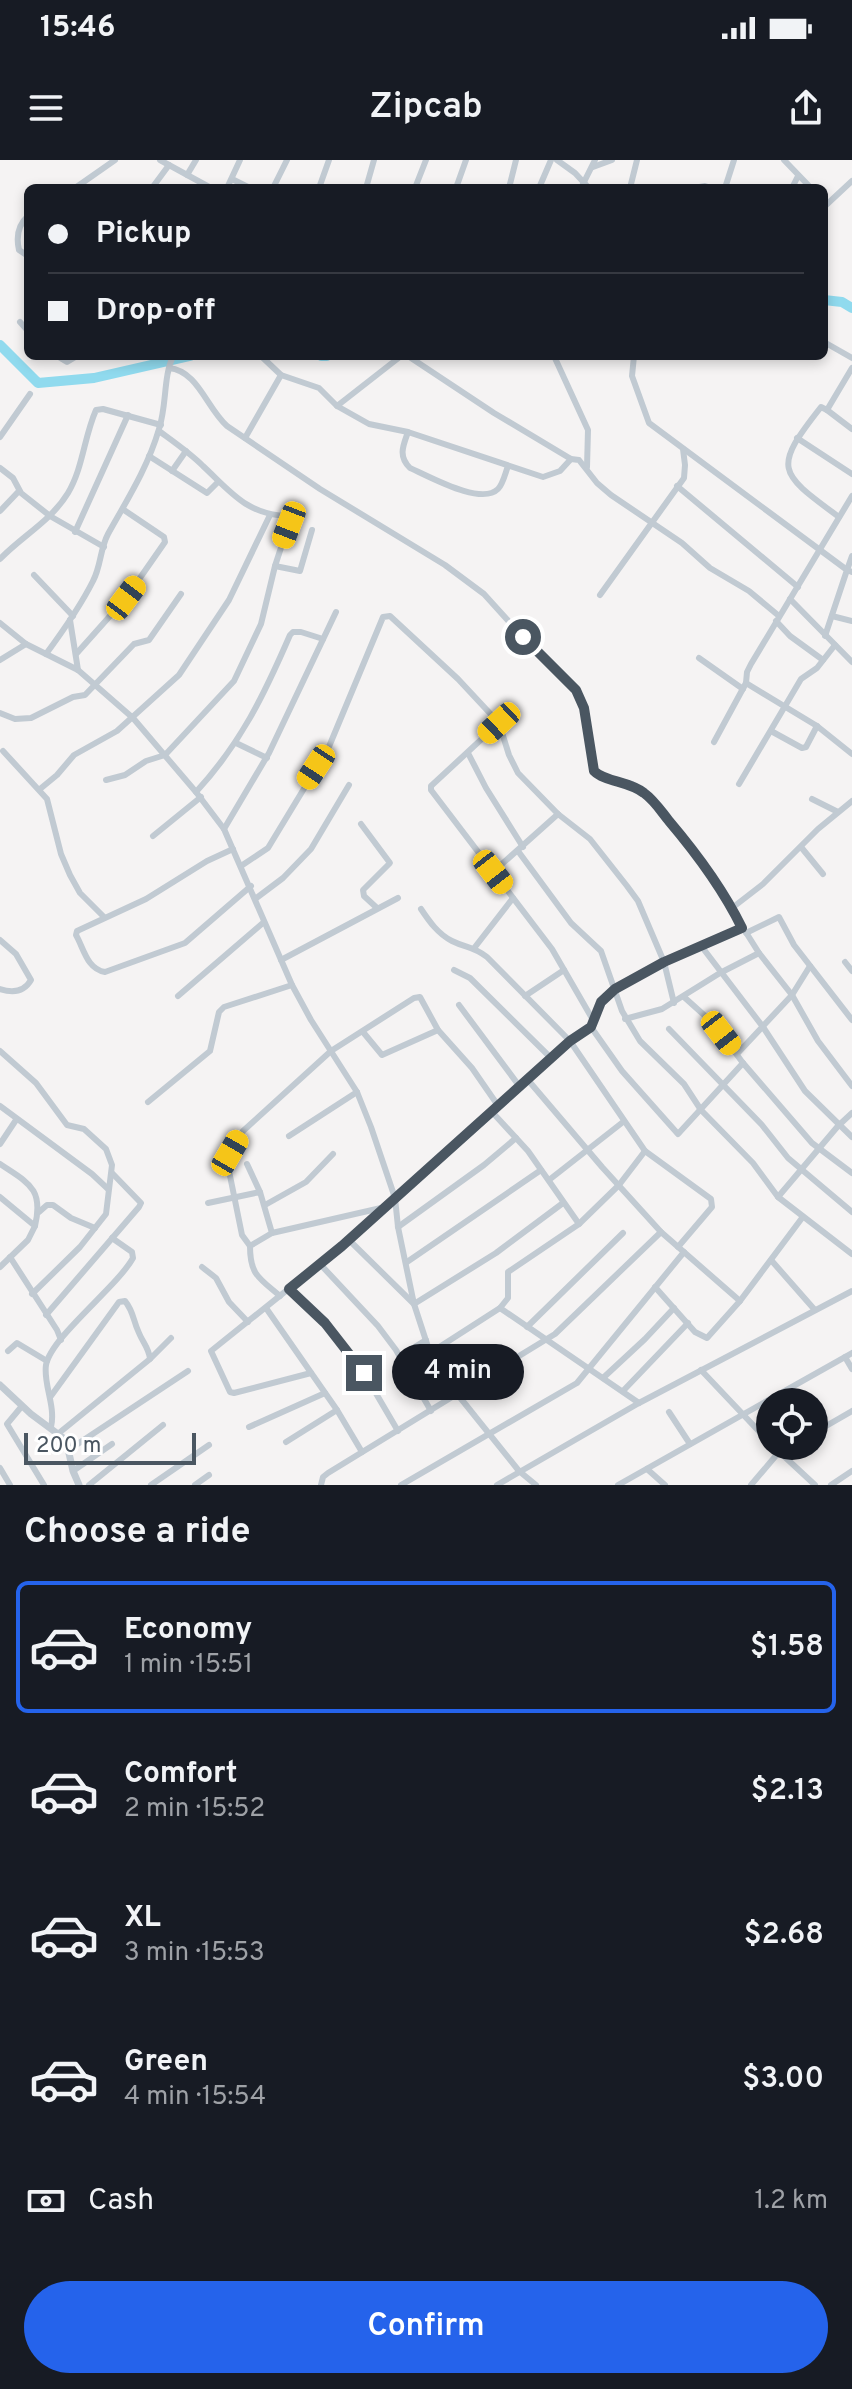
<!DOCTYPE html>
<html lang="en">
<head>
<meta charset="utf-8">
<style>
  body { margin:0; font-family:Overpass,sans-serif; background:#242831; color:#f1f3f6; height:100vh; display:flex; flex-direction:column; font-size:30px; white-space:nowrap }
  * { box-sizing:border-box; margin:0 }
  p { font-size:26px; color:#9ea1a6 }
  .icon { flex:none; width:44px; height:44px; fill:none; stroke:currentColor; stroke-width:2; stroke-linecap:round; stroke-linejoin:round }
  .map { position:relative; height:1325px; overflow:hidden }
  .details { display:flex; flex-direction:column; background:#171b24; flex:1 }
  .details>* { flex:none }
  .top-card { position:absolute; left:24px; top:24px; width:804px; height:176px; border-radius:12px; box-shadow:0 4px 12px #0003; display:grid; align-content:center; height:176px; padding:0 24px; background:#171b24 }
  .buttons { position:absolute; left:756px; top:1228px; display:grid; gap:16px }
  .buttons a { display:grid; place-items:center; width:72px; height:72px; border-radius:50%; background:#171b24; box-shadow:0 4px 12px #0003; font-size:40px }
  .scale { position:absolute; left:24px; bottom:20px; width:172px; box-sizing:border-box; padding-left:8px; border:4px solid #4a5661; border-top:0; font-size:22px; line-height:28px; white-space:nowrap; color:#4a5661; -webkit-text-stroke:6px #fff; paint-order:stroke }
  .end { position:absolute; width:36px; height:36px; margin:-18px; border:10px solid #4a5661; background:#fff; box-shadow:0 0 0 4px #fff }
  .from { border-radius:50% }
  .bubble { position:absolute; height:56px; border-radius:28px; background:#171b24; box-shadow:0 4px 12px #0003; font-size:26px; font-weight:600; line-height:56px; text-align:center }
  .car { position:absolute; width:24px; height:48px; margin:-24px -12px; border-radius:10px; box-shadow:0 0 6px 2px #0007; background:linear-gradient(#f5c518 24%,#345 0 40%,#f5c518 0 76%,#345 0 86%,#f5c518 0) }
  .top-card b { display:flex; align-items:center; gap:28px; height:76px; font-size:30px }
  .top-card b+b { border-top:2px solid #363941 }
  .top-card i { width:20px; height:20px; background:#f1f3f6 }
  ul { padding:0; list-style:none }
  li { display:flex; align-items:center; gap:24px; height:132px; margin:0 16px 12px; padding:0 8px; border:4px solid transparent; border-radius:12px }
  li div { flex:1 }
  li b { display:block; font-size:30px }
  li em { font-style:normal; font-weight:600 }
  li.on { border-color:#2563eb }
  li>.icon { width:72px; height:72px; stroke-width:1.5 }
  h2 { padding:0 24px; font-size:36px; line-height:96px }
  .pay { display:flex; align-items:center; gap:20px; height:88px; padding:0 24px; font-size:30px }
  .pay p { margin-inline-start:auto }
  .button { display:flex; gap:16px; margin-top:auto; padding:16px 24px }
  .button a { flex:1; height:92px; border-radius:48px; background:#2563eb; color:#fff; font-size:32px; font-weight:600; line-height:92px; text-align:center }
  .status { display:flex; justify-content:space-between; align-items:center; height:56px; padding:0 40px; background:#171b24; direction:ltr }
  .status svg { height:22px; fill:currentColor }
  header { display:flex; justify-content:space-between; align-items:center; height:104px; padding:0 24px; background:#171b24; font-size:36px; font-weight:600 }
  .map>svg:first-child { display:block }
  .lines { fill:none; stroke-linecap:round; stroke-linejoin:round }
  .river { stroke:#90daee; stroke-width:10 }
  .minor { stroke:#c1cad2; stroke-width:6 }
  .tertiary { stroke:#c1cad2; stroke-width:7 }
  .route { stroke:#4a5661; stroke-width:10 }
</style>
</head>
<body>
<div class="status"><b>15:46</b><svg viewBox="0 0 49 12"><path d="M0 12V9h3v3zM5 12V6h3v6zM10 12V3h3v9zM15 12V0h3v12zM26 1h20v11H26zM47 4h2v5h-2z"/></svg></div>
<header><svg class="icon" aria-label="menu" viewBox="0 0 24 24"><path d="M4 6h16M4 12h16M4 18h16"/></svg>Zipcab<svg class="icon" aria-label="share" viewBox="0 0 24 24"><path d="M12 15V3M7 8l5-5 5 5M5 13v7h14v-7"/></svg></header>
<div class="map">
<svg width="852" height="1325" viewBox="0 0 852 1325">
  <rect width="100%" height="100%" fill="#f5f3f3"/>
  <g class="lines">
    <g class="river">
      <path d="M824,140L842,142L852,148"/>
      <path d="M0,185L38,223L94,218L190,196"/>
      <path d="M321,196H327"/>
    </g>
    <g class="minor">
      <path d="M160,0L211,28"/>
      <path d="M557,0L575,13L589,28"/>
      <path d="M784,0L811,28"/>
      <path d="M593,7L612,0"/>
      <path d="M187,15L196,0"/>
      <path d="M232,19L250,28"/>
      <path d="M75,28L115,0"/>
      <path d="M152,28L169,5"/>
      <path d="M227,28L240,0"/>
      <path d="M273,28L287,0"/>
      <path d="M319,28L329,0"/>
      <path d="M366,28L374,0"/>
      <path d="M415,28L426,0"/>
      <path d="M456,28L466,0"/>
      <path d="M509,28L516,0"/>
      <path d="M539,28L551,0"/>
      <path d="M581,28L595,0"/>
      <path d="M630,28L637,0"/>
      <path d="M694,28L705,26L711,28"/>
      <path d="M725,28L734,0"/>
      <path d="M792,28L798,16"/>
      <path d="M824,47L852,21"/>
      <path d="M28,56C18,65 16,77 19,90L28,96"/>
      <path d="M20,162L28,171"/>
      <path d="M824,182L852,198"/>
      <path d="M57,196L67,202L77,196"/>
      <path d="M261,196L281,215L319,228L337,246L369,264L408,272L543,317L560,311L571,299"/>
      <path d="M408,196L494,253L571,299L579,300L597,323L611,335L682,383L710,408L749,431L779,456"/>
      <path d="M554,196L588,270L587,307"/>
      <path d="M634,196L632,216L649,263L847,410L825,476"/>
      <path d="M169,208C198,211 206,247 227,266L320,329L445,405L484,434L523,477L576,530L584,548L594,611L599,616L632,624L648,636L697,695L759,793L792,835L818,881L852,926"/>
      <path d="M852,208L827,250L852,269"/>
      <path d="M337,246L401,196"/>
      <path d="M827,250L821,247C772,309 778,312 839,357"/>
      <path d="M408,272C403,286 398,296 410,308C429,316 481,346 498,329C503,324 505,314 508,306"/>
      <path d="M0,277L30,234"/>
      <path d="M245,278L281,215"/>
      <path d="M797,278L852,314"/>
      <path d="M149,296L207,333L218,322"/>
      <path d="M0,308L13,318L21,333L50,356L104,387"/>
      <path d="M172,311L186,291"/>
      <path d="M677,326L798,427"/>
      <path d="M0,351L19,331"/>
      <path d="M75,372L128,255"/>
      <path d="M852,396L847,410L852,412"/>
      <path d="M0,399C22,376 51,361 68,333C83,308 84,277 96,250L103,249L161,265"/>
      <path d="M275,406L300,411L312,370"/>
      <path d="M34,415L73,456"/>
      <path d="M600,435L684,318L685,305L683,289"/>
      <path d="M790,439L852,502"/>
      <path d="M832,456L852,461"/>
      <path d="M70,460L78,510"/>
      <path d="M776,461L790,476L823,500"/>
      <path d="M0,463L26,484L78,510L133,558L196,632L224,669L292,825L311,860L357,932L371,967L395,1038L398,1067L414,1144L430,1193L458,1235L519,1311L536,1325"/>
      <path d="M77,493L126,438L165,382L164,377L124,350"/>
      <path d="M46,494C63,471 80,447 93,421C101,406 100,389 108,374C127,340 148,307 159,269C167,245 163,218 173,196"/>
      <path d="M699,498L743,529"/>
      <path d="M0,500L26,484"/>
      <path d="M746,523L817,566L852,594"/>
      <path d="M0,553L15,559L31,558L73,537L85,535L134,484L149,480L181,434"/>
      <path d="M499,563L431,626V630L552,789L593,860"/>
      <path d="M771,571L802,588L806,587L817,566"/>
      <path d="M714,582L746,523L747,512L751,504L852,336"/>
      <path d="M236,583L267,598"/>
      <path d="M3,591L47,639L61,694L70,715L80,733L104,757"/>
      <path d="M468,593L486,628L523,687"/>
      <path d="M106,620L125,615L146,601L165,595L234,521L261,464L275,406L290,360L286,356C246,354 230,331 203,306C190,293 174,282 159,271"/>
      <path d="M739,624L801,519L817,508L835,485"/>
      <path d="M40,629L57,615L74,595L117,571L179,515L229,440L270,355"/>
      <path d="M196,632C241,583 264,535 290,475L293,472H301L323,479"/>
      <path d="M812,639L838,652"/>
      <path d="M361,664L390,703L363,730L364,736L377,748"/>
      <path d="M224,669L269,593L336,452"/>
      <path d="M153,676L201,637"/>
      <path d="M801,687L823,714"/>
      <path d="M233,689L207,701L146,739L77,771L76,775C84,789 87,809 105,812L185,783L251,726"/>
      <path d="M518,691L571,763L601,791L622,851L640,881L684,924L701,950L753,1003L778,1037L852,1094"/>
      <path d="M241,706L268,688L328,589L383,457L390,456L458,519L499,563L509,595L518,613L558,654L590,679L627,726L638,741L664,802L674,843"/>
      <path d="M493,712L558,654"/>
      <path d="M255,739L283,718L311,689L349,625"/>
      <path d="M732,748L763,724L818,669L852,641"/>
      <path d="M421,749C429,761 438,774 452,781C466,788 473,786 487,797L570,881L645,991L711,1039L712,1047L678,1087"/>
      <path d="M746,773L779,757L794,785L852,860"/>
      <path d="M0,780L16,794L31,820C24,832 12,833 0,829"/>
      <path d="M475,787L513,738"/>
      <path d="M702,787L763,867L805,931L852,977"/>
      <path d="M281,800L398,738"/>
      <path d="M845,802L852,811"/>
      <path d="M454,810L470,818L551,898"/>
      <path d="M178,836L264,762"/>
      <path d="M525,836L564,810"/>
      <path d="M684,837L713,863L743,903L812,983L852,1013"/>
      <path d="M459,845L520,927"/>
      <path d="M625,859L662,849L720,813L759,793"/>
      <path d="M591,867L622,911L678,974L743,903"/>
      <path d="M669,869L762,965L788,998L852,1052"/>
      <path d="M363,872L382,895L438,870"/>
      <path d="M0,891L36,923L67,965L84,969L106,989L112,1005L106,1054L80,1087L32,1134"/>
      <path d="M737,894L792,835L810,806"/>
      <path d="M528,920L602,1007L661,1072L740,1141"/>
      <path d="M148,942L210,891L219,852L224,847L292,825"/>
      <path d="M0,946L92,1014L108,1029"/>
      <path d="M493,953L528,991L579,1064"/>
      <path d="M289,976L357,932"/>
      <path d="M0,984L16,960"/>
      <path d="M0,1004C28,1023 44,1028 35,1066"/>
      <path d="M247,1004L260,1032"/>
      <path d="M549,1020L623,962"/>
      <path d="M0,1037L35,1066L28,1080L0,1107"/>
      <path d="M778,1037L838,966L852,953"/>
      <path d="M208,1043L260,1032L272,1073"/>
      <path d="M265,1045L306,1022L333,994"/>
      <path d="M39,1052L47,1045H53L71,1058L95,1068"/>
      <path d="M398,1067L484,1005L516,978"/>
      <path d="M348,1079L414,1144L496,1093L563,1043"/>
      <path d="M250,1086L242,1075L227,1001L243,971L331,891L414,838L420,837L438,870L472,908L499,947"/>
      <path d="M10,1097L57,1170L61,1180"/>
      <path d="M771,1100L814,1149"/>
      <path d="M407,1102L541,1010"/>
      <path d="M320,1104L378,1166L396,1190L431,1251"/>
      <path d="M202,1107L216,1118L229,1142L248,1162"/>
      <path d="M655,1127L695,1172L707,1178L740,1141L802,1058"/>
      <path d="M289,1129L335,1174L364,1213L398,1271"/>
      <path d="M280,1136C259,1118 250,1115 250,1086L272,1073L381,1048"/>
      <path d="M266,1148L337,1250L362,1292"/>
      <path d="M46,1155L139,1047L141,1043L112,1013"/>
      <path d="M527,1167L623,1073"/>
      <path d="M8,1191L17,1183L47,1201"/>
      <path d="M430,1193L500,1148"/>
      <path d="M400,1196L426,1180"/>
      <path d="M845,1197L852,1209"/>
      <path d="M150,1199L171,1178"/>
      <path d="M701,1210L770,1283"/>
      <path d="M311,1213L234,1233L230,1232L211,1191L342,1086L493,953L551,898L591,867L601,842L615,829L664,802L742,768"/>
      <path d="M603,1218L645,1179L674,1148"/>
      <path d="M623,1231L688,1163"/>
      <path d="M51,1236L119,1142L125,1141C134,1152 133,1161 139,1173C143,1183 149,1188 150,1199L59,1273"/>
      <path d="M639,1243L500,1148L508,1138V1112L579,1064L619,1025L645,991"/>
      <path d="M22,1246L7,1264L44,1325"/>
      <path d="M669,1252L690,1284"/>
      <path d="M51,1267C56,1246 43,1224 46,1205C51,1177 117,1127 133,1098L132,1092L112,1078"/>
      <path d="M249,1267L325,1233"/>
      <path d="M814,1273L852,1251"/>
      <path d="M286,1282L337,1250"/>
      <path d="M773,1286L815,1325"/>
      <path d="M70,1289L188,1211"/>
      <path d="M0,1308L10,1325"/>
      <path d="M647,1309L665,1325"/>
      <path d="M73,1311L112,1284"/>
      <path d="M89,1325L163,1265"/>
      <path d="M151,1325L209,1285"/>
      <path d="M195,1325L209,1315"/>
      <path d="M321,1325L323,1317L328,1313L555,1174L661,1072"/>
      <path d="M401,1325L577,1223L684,1092"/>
      <path d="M497,1325L639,1243L852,1131"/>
      <path d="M618,1325L852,1193"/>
      <path d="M751,1325L779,1292L790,1286"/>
      <path d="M831,1325L852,1311"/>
    </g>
    <path class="tertiary" d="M0,1225L31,1254L66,1280L73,1311L79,1325"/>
  </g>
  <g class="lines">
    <path class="route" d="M364,1213L325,1163L289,1129L342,1086L570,881L591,867L601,842L615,829L664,802L742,768C723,729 697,694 669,661C661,651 654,640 644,633C629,621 605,622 594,611L584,548L576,530L523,477"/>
  </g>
</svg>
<div class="buttons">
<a><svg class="icon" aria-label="locate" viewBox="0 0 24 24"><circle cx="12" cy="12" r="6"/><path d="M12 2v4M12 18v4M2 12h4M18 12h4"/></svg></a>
</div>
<div class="scale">200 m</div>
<i class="end from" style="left:523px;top:477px"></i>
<i class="end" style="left:364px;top:1213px"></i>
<div class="bubble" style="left:392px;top:1184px;width:132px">4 min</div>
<i class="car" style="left:289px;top:365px;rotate:201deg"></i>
<i class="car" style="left:126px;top:438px;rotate:37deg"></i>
<i class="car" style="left:499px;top:563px;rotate:227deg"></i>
<i class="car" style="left:316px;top:607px;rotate:213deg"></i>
<i class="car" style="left:493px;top:712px;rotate:142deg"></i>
<i class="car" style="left:721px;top:873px;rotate:142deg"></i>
<i class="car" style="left:230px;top:993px;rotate:30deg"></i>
<div class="top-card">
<b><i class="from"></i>Pickup</b>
<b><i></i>Drop-off</b>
</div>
</div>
<section class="details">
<h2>Choose a ride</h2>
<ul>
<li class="on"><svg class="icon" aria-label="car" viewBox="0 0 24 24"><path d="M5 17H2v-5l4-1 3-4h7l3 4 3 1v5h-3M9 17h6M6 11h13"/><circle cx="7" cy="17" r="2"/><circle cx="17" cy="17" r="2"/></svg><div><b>Economy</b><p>1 min · 15:51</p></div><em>$1.58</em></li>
<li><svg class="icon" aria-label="car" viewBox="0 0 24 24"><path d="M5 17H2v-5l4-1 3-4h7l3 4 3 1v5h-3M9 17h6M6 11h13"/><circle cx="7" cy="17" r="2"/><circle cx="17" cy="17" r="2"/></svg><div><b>Comfort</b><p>2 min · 15:52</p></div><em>$2.13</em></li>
<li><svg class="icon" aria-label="car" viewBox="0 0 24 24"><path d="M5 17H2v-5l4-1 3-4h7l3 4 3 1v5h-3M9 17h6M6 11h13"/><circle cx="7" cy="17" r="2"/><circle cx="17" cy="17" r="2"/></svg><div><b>XL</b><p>3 min · 15:53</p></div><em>$2.68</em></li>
<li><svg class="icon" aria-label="car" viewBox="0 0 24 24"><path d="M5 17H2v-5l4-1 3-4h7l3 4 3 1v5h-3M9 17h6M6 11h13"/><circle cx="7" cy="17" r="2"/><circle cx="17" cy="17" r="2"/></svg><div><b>Green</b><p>4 min · 15:54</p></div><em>$3.00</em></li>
</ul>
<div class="pay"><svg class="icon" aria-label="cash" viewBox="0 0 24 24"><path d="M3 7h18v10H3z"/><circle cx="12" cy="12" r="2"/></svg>Cash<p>1.2 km</p></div>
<div class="button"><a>Confirm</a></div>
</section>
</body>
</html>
